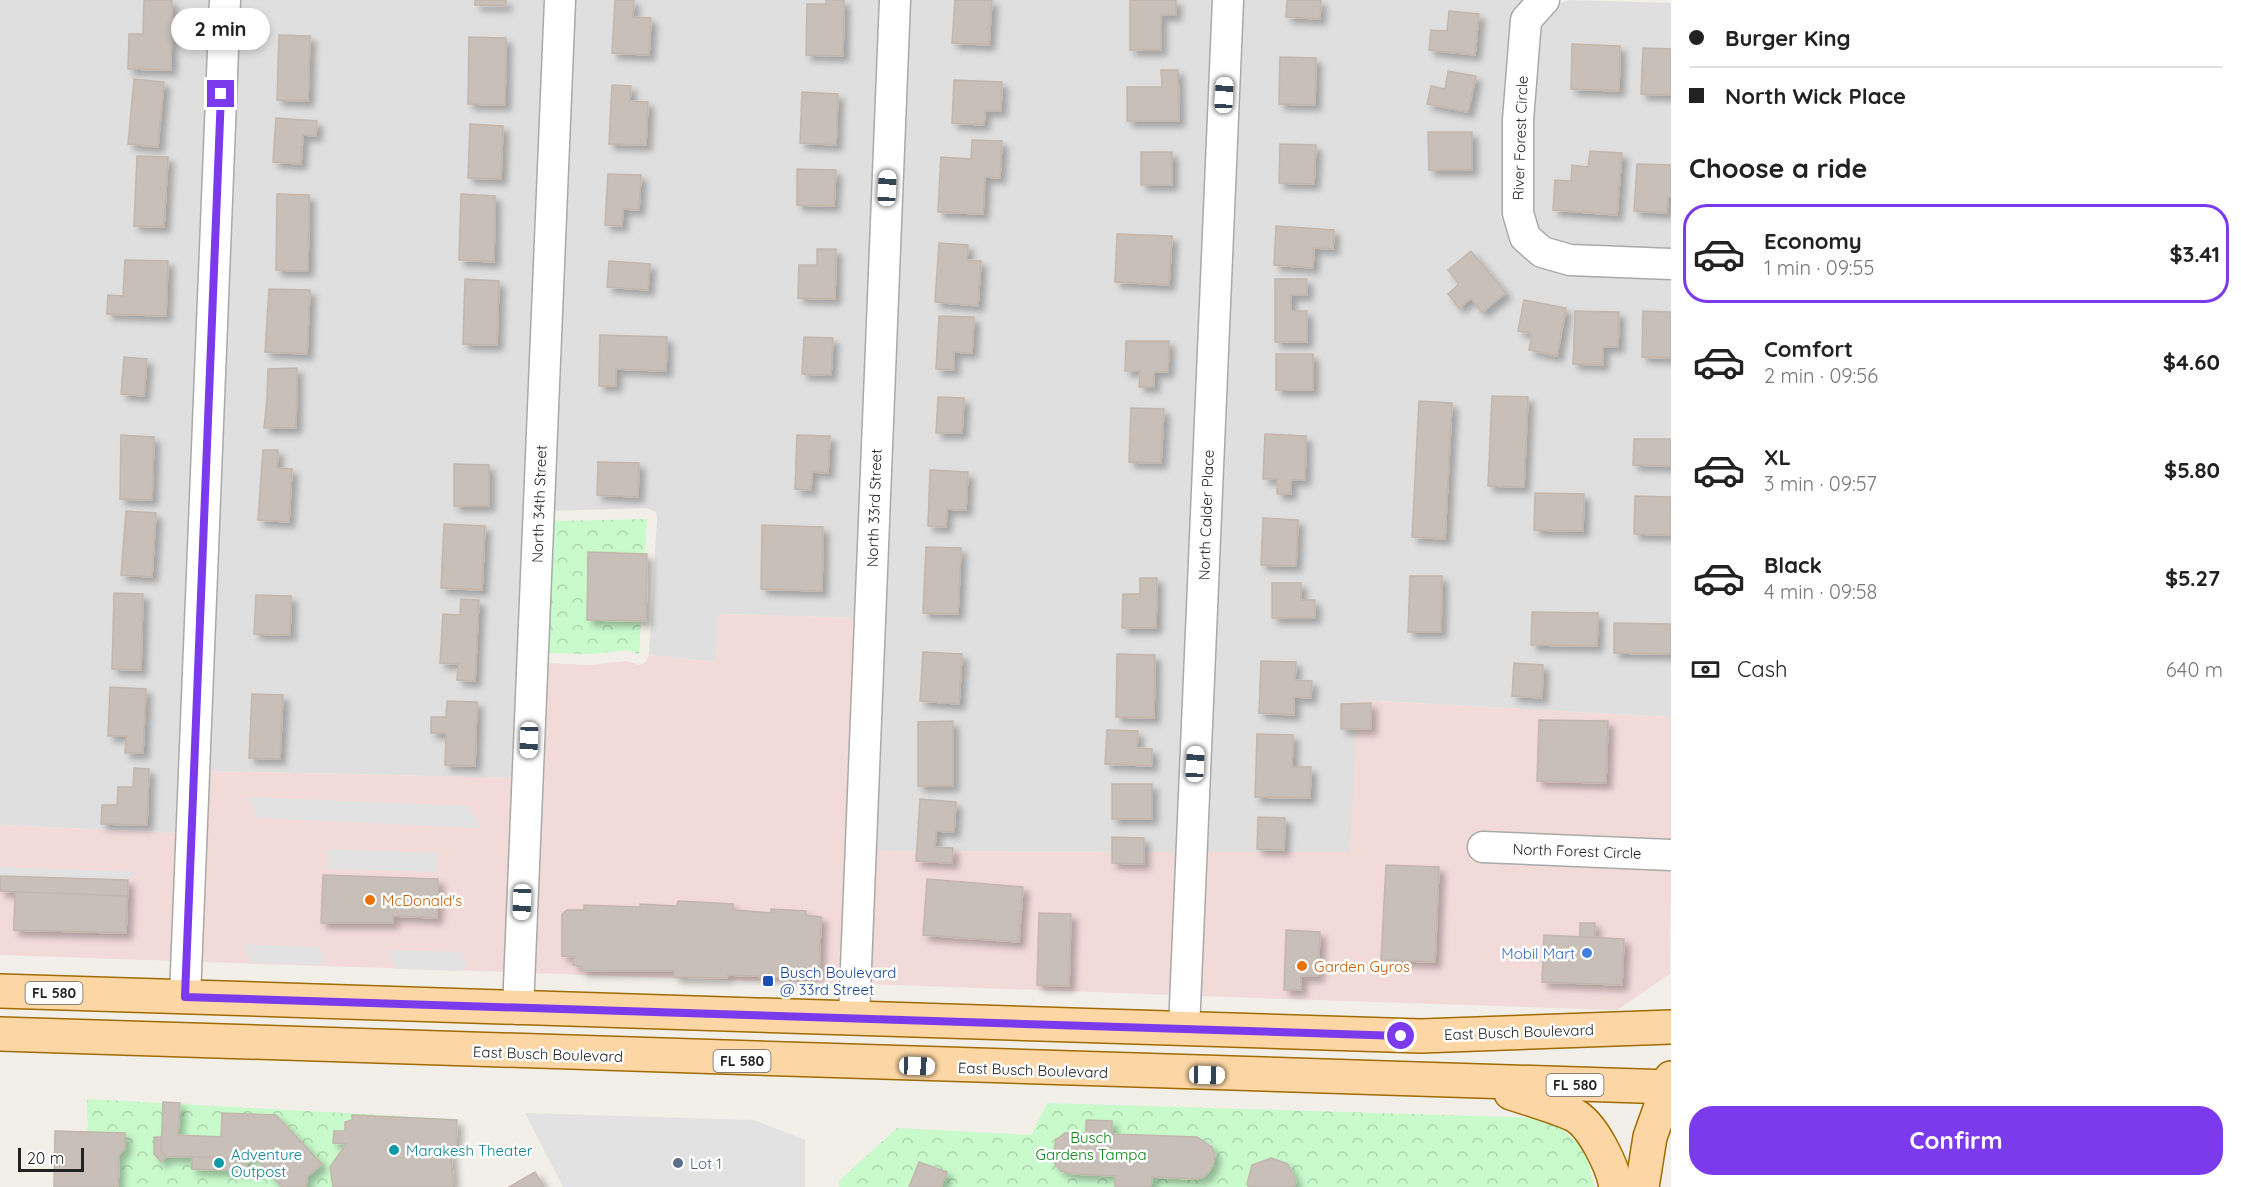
<!DOCTYPE html>
<html lang="en">
<head>
<meta charset="utf-8">
<style>
  body { margin:0; font-family:Quicksand,sans-serif; background:#f6f6f6; color:#222; height:100vh; display:flex; flex-direction:column; font-size:22px; white-space:nowrap }
  * { box-sizing:border-box; margin:0 }
  p { font-size:20px; color:#767676 }
  .icon { flex:none; width:33px; height:33px; fill:none; stroke:currentColor; stroke-width:2; stroke-linecap:round; stroke-linejoin:round }
  .map { position:relative; flex:1; overflow:hidden }
  .sheet { display:flex; flex-direction:column; background:#fff; width:570px }
  .sheet>* { flex:none }
  .top-card { display:grid; align-content:center; height:132px; padding:0 18px; background:#fff }
  .scale { position:absolute; left:18px; bottom:15px; width:66px; box-sizing:border-box; padding-left:6px; border:3px solid #222; border-top:0; font-size:16px; line-height:21px; white-space:nowrap; color:#222; -webkit-text-stroke:4px #fff; paint-order:stroke }
  .end { position:absolute; width:27px; height:27px; margin:-14px; border:8px solid #7c3aed; background:#fff; box-shadow:0 0 0 3px #fff }
  .from { border-radius:50% }
  .bubble { position:absolute; height:42px; border-radius:21px; background:#fff; box-shadow:0 3px 9px #0003; font-size:20px; font-weight:700; line-height:42px; text-align:center }
  .car { position:absolute; width:18px; height:36px; margin:-18px -9px; border-radius:8px; box-shadow:0 0 4px 2px #0007; background:linear-gradient(#fff 24%,#345 0 40%,#fff 0 76%,#345 0 86%,#fff 0) }
  .top-card b { display:flex; align-items:center; gap:21px; height:57px; font-size:22px }
  .top-card b+b { border-top:2px solid #e0e0e0 }
  .top-card i { width:15px; height:15px; background:#222 }
  ul { padding:0; list-style:none }
  li { display:flex; align-items:center; gap:18px; height:99px; margin:0 12px 9px; padding:0 6px; border:3px solid transparent; border-radius:24px }
  li div { flex:1 }
  li b { display:block; font-size:22px }
  li em { font-style:normal; font-weight:700 }
  li.current { border-color:#7c3aed }
  li>.icon { width:54px; height:54px; stroke-width:1.5 }
  h2 { padding:0 18px; font-size:27px; line-height:72px }
  .pay { display:flex; align-items:center; gap:15px; height:66px; padding:0 18px; font-size:22px }
  .pay p { margin-inline-start:auto }
  .cta { display:flex; gap:12px; margin-top:auto; padding:12px 18px }
  .cta a { flex:1; height:69px; border-radius:24px; background:#7c3aed; color:#fff; font-size:24px; font-weight:700; line-height:69px; text-align:center }
  main { display:flex; flex:1; min-height:0 }
  .map>svg:first-child { display:block }
  .residential { fill:#e0dfdf }
  .commercial { fill:#f2dad9 }
  .park { fill:url(#park-crowns) }
  .parking { fill:#e2e2e2 }
  .building { fill:#c7bfb8; stroke:#c4b6ab; stroke-width:1.5; filter:url(#shadow) }
  .lines { fill:none; stroke-linecap:round; stroke-linejoin:round }
  .minor-casing { stroke:#a9a9a9; stroke-width:33 }
  .major-casing { stroke:#a06b00; stroke-width:36 }
  .minor { stroke:#fff; stroke-width:30 }
  .major { stroke:#fcd6a4; stroke-width:33 }
  .route { stroke:#7c3aed; stroke-width:8 }
  .food-dot { fill:#e8710a; stroke:#fff; stroke-width:2 }
  .shop-dot { fill:#3f7fe0; stroke:#fff; stroke-width:2 }
  .transit-dot { fill:#1a4fb4; stroke:#fff; stroke-width:2 }
  .culture-dot { fill:#0f9aa8; stroke:#fff; stroke-width:2 }
  .service-dot { fill:#5c6f8a; stroke:#fff; stroke-width:2 }
  .labels { text-anchor:middle; dominant-baseline:central; stroke-width:5; stroke-linejoin:round; paint-order:stroke }
  .shield { fill:#fff; stroke:#646464; stroke-width:1.5 }
  .shield-label { font-size:14px; font-weight:bold; fill:#222 }
  .street-label { font-size:15px; fill:#222; stroke:#fff }
  .food-label { font-size:15px; fill:#c56008; stroke:#fff; text-anchor:start }
  .shop-label { font-size:15px; fill:#366cbe; stroke:#fff; text-anchor:end }
  .transit-label { font-size:15px; fill:#164399; stroke:#fff; text-anchor:start }
  .park-label { font-size:15px; fill:#0c8416; stroke:#fff }
  .culture-label { font-size:15px; fill:#0d838f; stroke:#fff; text-anchor:start }
  .service-label { font-size:15px; fill:#4e5e75; stroke:#fff; text-anchor:start }
</style>
</head>
<body>
<main>
<div class="map">
<svg width="1671" height="1187" viewBox="0 0 1671 1187">
  <defs>
    <pattern id="park-crowns" width="20" height="18" patternUnits="userSpaceOnUse" patternTransform="scale(1.5)"><rect width="20" height="18" fill="#c8facc"/><path d="M2 6a3 3 0 1 1 6 0M12 15a3 3 0 1 1 6 0" fill="none" stroke="#acd6af"/></pattern>
    <filter id="shadow"><feDropShadow dx="5.5" dy="5.5" stdDeviation="3" flood-color="#0004"/></filter>
  </defs>
  <rect width="100%" height="100%" fill="#f2efe9"/>
  <g class="residential">
    <path d="M0,0H214L180,833L0,825Z"/>
    <path d="M237,0H548L516,778L206,771Z"/>
    <path d="M571,0H884L859,618L718,614L716,662L649,655L657,520L656,512L647,508L550,511Z"/>
    <path d="M907,0H1217L1180,852L872,851Z"/>
    <path d="M1240,0H1527L1515,241L1671,277V717L1359,700L1350,853L1203,852Z"/>
    <path d="M1570,0L1671,3V251L1572,247L1548,240L1535,229L1530,211V121L1537,25L1558,4Z"/>
  </g>
  <g class="commercial">
    <path d="M718,614L859,618L844,984L531,973L544,663L591,665L627,661L639,665L645,663L649,655L716,662Z"/>
    <path d="M1358,700L1671,717V840L1472,834L1471,859L1671,866L1670,974L1617,1010L1197,996L1203,852H1350Z"/>
    <path d="M206,771L516,778L508,972L198,962Z"/>
    <path d="M0,825L180,833L175,961L0,955Z"/>
    <path d="M872,851L1180,852L1174,995L867,984Z"/>
  </g>
  <g class="park">
    <path d="M647,519L639,654L628,650L592,654L549,653L554,521Z"/>
    <path d="M87,1099L454,1119L441,1187H89Z"/>
    <path d="M1047,1103L1542,1118L1561,1129L1584,1147L1595,1187H839V1181L897,1128L1031,1135Z"/>
  </g>
  <g class="parking">
    <path d="M247,797L469,806L481,828L258,818Z"/>
    <path d="M328,849L438,853L437,872L328,869Z"/>
    <path d="M0,867L137,872L128,880L0,876Z"/>
    <path d="M243,944L320,947L326,961L317,965L252,963Z"/>
    <path d="M388,950L460,952L468,966L460,971L396,969Z"/>
    <path d="M525,1113L754,1120L805,1140V1187H563Z"/>
  </g>
  <g class="building">
    <path d="M144,0H172L171,70L128,69L129,34H143Z"/>
    <path d="M475,0H506V6L475,5Z"/>
    <path d="M615,0H634L633,17L651,18L649,55L612,53Z"/>
    <path d="M826,0H844L843,56L806,55L807,4H826Z"/>
    <path d="M955,0H992L989,45L952,43Z"/>
    <path d="M1130,0H1176V15H1161V50H1130Z"/>
    <path d="M1287,0H1321L1320,19L1286,17Z"/>
    <path d="M1449,11L1479,14L1475,55L1429,50L1431,30L1447,31Z"/>
    <path d="M279,35L310,36L308,101L277,100Z"/>
    <path d="M469,37L506,38L505,105L468,104Z"/>
    <path d="M1572,44L1620,46L1619,91L1571,89Z"/>
    <path d="M1643,48L1671,49V95L1641,94Z"/>
    <path d="M1280,57L1316,58L1315,105L1279,104Z"/>
    <path d="M1161,70H1178L1179,121H1127V87H1162Z"/>
    <path d="M1448,71L1476,76L1468,112L1427,104L1431,86L1445,89Z"/>
    <path d="M134,79L164,82L158,147L128,144Z"/>
    <path d="M954,80L1002,82L1001,111H985L984,125L952,123Z"/>
    <path d="M612,85L631,86L630,101L648,102L646,145L609,144Z"/>
    <path d="M802,92L838,94L836,145L800,143Z"/>
    <path d="M276,118L317,121L316,136L303,135L301,164L273,162Z"/>
    <path d="M470,124L503,126L501,179L468,178Z"/>
    <path d="M1428,132H1472V170H1429Z"/>
    <path d="M972,140L1002,141L1000,178L985,177L983,214L938,212L941,157L971,159Z"/>
    <path d="M1280,144L1316,145L1314,184L1279,183Z"/>
    <path d="M1590,151L1622,153L1617,215L1553,210L1555,180L1571,181L1572,165L1588,167Z"/>
    <rect x="1141" y="152" width="31" height="33"/>
    <path d="M137,156L168,157L164,227L134,226Z"/>
    <path d="M1637,164L1671,165V197H1668L1667,213L1634,211Z"/>
    <path d="M797,169L836,170L834,206L797,205Z"/>
    <path d="M608,174L641,175L639,210L623,209L622,226L605,225Z"/>
    <path d="M277,194L309,195L308,271L276,270Z"/>
    <path d="M461,194L495,196L494,262L459,260Z"/>
    <path d="M1276,226L1334,230L1333,249L1314,248L1313,268L1274,265Z"/>
    <path d="M1117,234L1172,236L1169,285L1115,282Z"/>
    <path d="M939,243L968,245L967,260L981,261L978,306L935,302Z"/>
    <path d="M817,249H836L835,299L798,298L799,265H817Z"/>
    <path d="M1471,251L1506,293L1482,312L1471,298L1459,308L1448,294L1459,284L1448,270Z"/>
    <path d="M125,260L168,261L166,316L107,314L108,295L123,296Z"/>
    <path d="M609,261L650,264L648,290L607,287Z"/>
    <path d="M465,279L499,281L497,345L463,344Z"/>
    <path d="M1275,279H1307V295H1291V311H1307V342H1275Z"/>
    <path d="M269,289L310,290L307,354L265,352Z"/>
    <path d="M1524,300L1566,308L1557,356L1529,350L1532,334L1518,331Z"/>
    <path d="M1575,311L1619,312L1618,347H1603V365L1573,364Z"/>
    <path d="M1643,311L1671,312V358L1642,357Z"/>
    <path d="M939,316L974,317L972,353L954,352V370L936,369Z"/>
    <path d="M600,335L667,337L666,371L616,369V386H599Z"/>
    <path d="M804,337L833,338L831,375L802,374Z"/>
    <path d="M1126,341H1169L1168,372H1154V387H1139L1140,371H1125Z"/>
    <rect x="1276" y="354" width="37" height="36"/>
    <path d="M124,357L147,359L144,396L121,394Z"/>
    <path d="M297,368L296,428H264L267,399L268,369Z"/>
    <path d="M1492,396L1528,397L1524,487L1488,486Z"/>
    <path d="M938,397L964,398L962,433H936Z"/>
    <path d="M1419,401L1452,403L1445,539L1412,537Z"/>
    <path d="M1131,408L1164,409L1161,463L1129,462Z"/>
    <path d="M1265,434L1306,436L1305,480H1291V494H1277V479H1263Z"/>
    <path d="M121,435L154,437L152,500L120,499Z"/>
    <path d="M797,435L830,436L828,473L812,472L811,490L795,489Z"/>
    <path d="M1634,439H1671V466L1633,465Z"/>
    <path d="M263,450H278L277,468L292,469L289,522L258,520Z"/>
    <path d="M598,462L639,463L638,497L597,495Z"/>
    <path d="M454,464L489,465V506H454Z"/>
    <path d="M930,470L968,472L966,510L947,509L946,527L928,526Z"/>
    <path d="M1535,493L1584,494L1583,531L1534,530Z"/>
    <path d="M1635,496L1671,497L1670,535L1634,534Z"/>
    <path d="M126,511L156,513L152,577L121,575Z"/>
    <path d="M1263,518L1298,520L1296,566L1261,565Z"/>
    <path d="M444,524L485,526L482,590L441,588Z"/>
    <path d="M762,525L823,527L822,591L761,589Z"/>
    <path d="M926,547L961,548L958,614L923,613Z"/>
    <path d="M588,552L647,554L646,621L587,620Z"/>
    <path d="M1410,576H1442L1441,632H1408Z"/>
    <path d="M1140,578H1157L1156,628H1122L1123,594H1140Z"/>
    <path d="M1272,583H1301V600H1315V618H1272Z"/>
    <path d="M114,593L143,594L141,670L112,669Z"/>
    <path d="M256,595L291,596L290,635L254,634Z"/>
    <path d="M461,599L479,600L475,681L457,680L458,664L440,663L443,614L460,615Z"/>
    <path d="M1532,612L1598,613L1597,646L1531,645Z"/>
    <path d="M1614,623L1671,624V654L1614,653Z"/>
    <path d="M923,652L962,654L959,704L920,701Z"/>
    <path d="M1117,654L1155,655L1154,718L1116,717Z"/>
    <path d="M1261,661L1296,662L1295,680L1312,681L1311,698L1294,697V715L1259,713Z"/>
    <path d="M1514,663L1543,665L1542,698L1512,696Z"/>
    <path d="M110,687L146,689L143,753H125L126,736H108Z"/>
    <path d="M252,694L283,695L280,759L249,758Z"/>
    <path d="M447,701L477,702L475,766L445,765L446,733H431V717H446Z"/>
    <path d="M1371,703V729H1341V704Z"/>
    <path d="M1539,720L1608,721L1606,783L1537,781Z"/>
    <path d="M953,721V786H918V722Z"/>
    <path d="M1107,730L1138,731L1137,748L1152,749V766L1105,764Z"/>
    <path d="M1257,734L1293,735L1292,767H1311L1310,798L1255,797Z"/>
    <path d="M134,768L149,769L147,825L101,824L102,805H117L118,787H133Z"/>
    <rect x="1112" y="784" width="40" height="35"/>
    <path d="M920,799L956,802L954,832L936,831L935,847L953,848L952,863L916,861Z"/>
    <path d="M1258,817L1285,818L1284,850L1257,849Z"/>
    <path d="M1112,837L1144,838V864L1112,863Z"/>
    <path d="M1386,865L1439,867L1435,962L1381,960Z"/>
    <path d="M323,875L438,879L437,918L393,916V923H321Z"/>
    <path d="M0,876L128,880L126,933L14,930L15,892L0,891Z"/>
    <path d="M927,879L1023,887L1019,942L923,935Z"/>
    <path d="M15,892L127,896L126,933L14,930Z"/>
    <path d="M678,901L733,904L734,910L771,913V909L806,911V915L821,917L819,974L802,978L728,975L727,978L674,977V971H582V967L573,965L574,957L562,956V914L567,910H584V905L640,907V904L677,906Z"/>
    <path d="M1039,913L1071,914L1069,986L1037,985Z"/>
    <path d="M1580,923H1595L1594,984L1579,983Z"/>
    <path d="M1286,930L1320,932L1318,976H1301V990H1284Z"/>
    <path d="M1544,935L1624,939L1622,985L1542,982Z"/>
    <path d="M163,1102L180,1103L178,1135L221,1137L222,1113L276,1115L322,1164L307,1177L306,1187H282L255,1158H247L246,1171L192,1169V1157H166L161,1151Z"/>
    <path d="M352,1115L457,1120L456,1146H440L451,1153L453,1180L452,1187H333L330,1167L346,1144L333,1143L334,1131H345V1122L352,1120Z"/>
    <path d="M1086,1120L1112,1121V1134L1197,1137L1212,1147L1215,1155L1212,1168L1204,1177L1195,1179L1152,1177L1151,1187H1115V1176L1074,1174L1061,1171L1052,1160L1056,1140L1065,1133H1086Z"/>
    <path d="M55,1131L125,1133V1149L119,1155L118,1187H54Z"/>
    <path d="M154,1137H161V1151L166,1157L161,1162L154,1154Z"/>
    <path d="M192,1157L247,1158L246,1171L192,1169Z"/>
    <path d="M1271,1158L1288,1164L1296,1181L1294,1187H1249L1247,1184L1252,1165Z"/>
    <path d="M919,1162L947,1172L941,1187H909Z"/>
    <path d="M535,1172L544,1187H509Z"/>
  </g>
  <g class="lines">
    <defs>
      <g id="minor">
        <path d="M1544,0L1526,20L1518,120V213L1525,237L1542,252L1570,260L1671,264"/>
        <path d="M1483,847L1671,855"/>
        <path d="M185,997L225,0"/>
        <path d="M518,1009L560,0"/>
        <path d="M854,1017L895,0"/>
        <path d="M1184,1029L1228,0"/>
      </g>
      <g id="major">
        <path d="M0,991L1421,1036L1671,1027"/>
        <path d="M0,1034C557,1056 1114,1073 1671,1087"/>
        <path d="M1511,1093C1532,1100 1554,1106 1574,1115C1593,1125 1613,1167 1616,1187"/>
        <path d="M1642,1187L1650,1137L1671,1078"/>
      </g>
    </defs>
    <use href="#minor" class="minor-casing"/>
    <use href="#major" class="major-casing"/>
    <use href="#minor" class="minor"/>
    <use href="#major" class="major"/>
  </g>
  <g class="lines">
    <path class="route" d="M221,94L185,997L1401,1036"/>
  </g>
  <g class="food-dot">
    <circle cx="370" cy="900" r="6"/>
    <circle cx="1302" cy="966" r="6"/>
  </g>
  <circle class="shop-dot" cx="1587" cy="953" r="6"/>
  <rect class="transit-dot" x="762" y="975" width="12" height="12" rx="3"/>
  <g class="culture-dot">
    <circle cx="394" cy="1150" r="6"/>
    <circle cx="219" cy="1163" r="6"/>
  </g>
  <circle class="service-dot" cx="678" cy="1163" r="6"/>
  <g class="labels">
    <g class="shield">
      <rect x="25.5" y="982" width="57" height="22" rx="4.5"/>
      <rect x="713.5" y="1050" width="57" height="22" rx="4.5"/>
      <rect x="1546.5" y="1074" width="57" height="22" rx="4.5"/>
    </g>
    <g class="shield-label">
      <text x="54" y="993">FL 580</text>
      <text x="742" y="1061">FL 580</text>
      <text x="1575" y="1085">FL 580</text>
    </g>
    <g class="street-label">
      <text transform="translate(1520 138) rotate(-88)">River Forest Circle</text>
      <text transform="translate(539 504) rotate(-88)">North 34th Street</text>
      <text transform="translate(874 508) rotate(-88)">North 33rd Street</text>
      <text transform="translate(1206 515) rotate(-88)">North Calder Place</text>
      <text transform="translate(1577 851) rotate(2)">North Forest Circle</text>
      <text transform="translate(1519 1032) rotate(-2)">East Busch Boulevard</text>
      <text transform="translate(548 1054) rotate(2)">East Busch Boulevard</text>
      <text transform="translate(1033 1070) rotate(2)">East Busch Boulevard</text>
    </g>
    <g class="food-label">
      <text x="382" y="900">McDonald's</text>
      <text x="1314" y="966">Garden Gyros</text>
    </g>
    <g class="shop-label">
      <text x="1575" y="953">Mobil Mart</text>
    </g>
    <g class="transit-label">
      <text x="780" y="972">Busch Boulevard<tspan x="780" dy="17">@ 33rd Street</tspan></text>
    </g>
    <g class="park-label">
      <text x="1091" y="1137">Busch<tspan x="1091" dy="17">Gardens Tampa</tspan></text>
    </g>
    <g class="culture-label">
      <text x="406" y="1150">Marakesh Theater</text>
      <text x="231" y="1154">Adventure<tspan x="231" dy="17">Outpost</tspan></text>
    </g>
    <g class="service-label">
      <text x="690" y="1163">Lot 1</text>
    </g>
  </g>
</svg>
<div class="scale">20 m</div>
<i class="end from" style="left:1401px;top:1036px"></i>
<i class="end" style="left:221px;top:94px"></i>
<div class="bubble" style="left:171px;top:8px;width:99px">2 min</div>
<i class="car" style="left:1224px;top:95px;rotate:3deg"></i>
<i class="car" style="left:887px;top:188px;rotate:3deg"></i>
<i class="car" style="left:529px;top:740px;rotate:182deg"></i>
<i class="car" style="left:1195px;top:764px;rotate:3deg"></i>
<i class="car" style="left:522px;top:902px;rotate:182deg"></i>
<i class="car" style="left:917px;top:1066px;rotate:92deg"></i>
<i class="car" style="left:1207px;top:1075px;rotate:91deg"></i>
</div>
<section class="sheet">
<div class="top-card">
<b><i class="from"></i>Burger King</b>
<b><i></i>North Wick Place</b>
</div>
<h2>Choose a ride</h2>
<ul>
<li class="current"><svg class="icon" aria-label="car" viewBox="0 0 24 24"><path d="M5 17H2v-5l4-1 3-4h7l3 4 3 1v5h-3M9 17h6M6 11h13"/><circle cx="7" cy="17" r="2"/><circle cx="17" cy="17" r="2"/></svg><div><b>Economy</b><p>1 min · 09:55</p></div><em>$3.41</em></li>
<li><svg class="icon" aria-label="car" viewBox="0 0 24 24"><path d="M5 17H2v-5l4-1 3-4h7l3 4 3 1v5h-3M9 17h6M6 11h13"/><circle cx="7" cy="17" r="2"/><circle cx="17" cy="17" r="2"/></svg><div><b>Comfort</b><p>2 min · 09:56</p></div><em>$4.60</em></li>
<li><svg class="icon" aria-label="car" viewBox="0 0 24 24"><path d="M5 17H2v-5l4-1 3-4h7l3 4 3 1v5h-3M9 17h6M6 11h13"/><circle cx="7" cy="17" r="2"/><circle cx="17" cy="17" r="2"/></svg><div><b>XL</b><p>3 min · 09:57</p></div><em>$5.80</em></li>
<li><svg class="icon" aria-label="car" viewBox="0 0 24 24"><path d="M5 17H2v-5l4-1 3-4h7l3 4 3 1v5h-3M9 17h6M6 11h13"/><circle cx="7" cy="17" r="2"/><circle cx="17" cy="17" r="2"/></svg><div><b>Black</b><p>4 min · 09:58</p></div><em>$5.27</em></li>
</ul>
<div class="pay"><svg class="icon" aria-label="cash" viewBox="0 0 24 24"><path d="M3 7h18v10H3z"/><circle cx="12" cy="12" r="2"/></svg>Cash<p>640 m</p></div>
<div class="cta"><a>Confirm</a></div>
</section>
</main>
</body>
</html>
